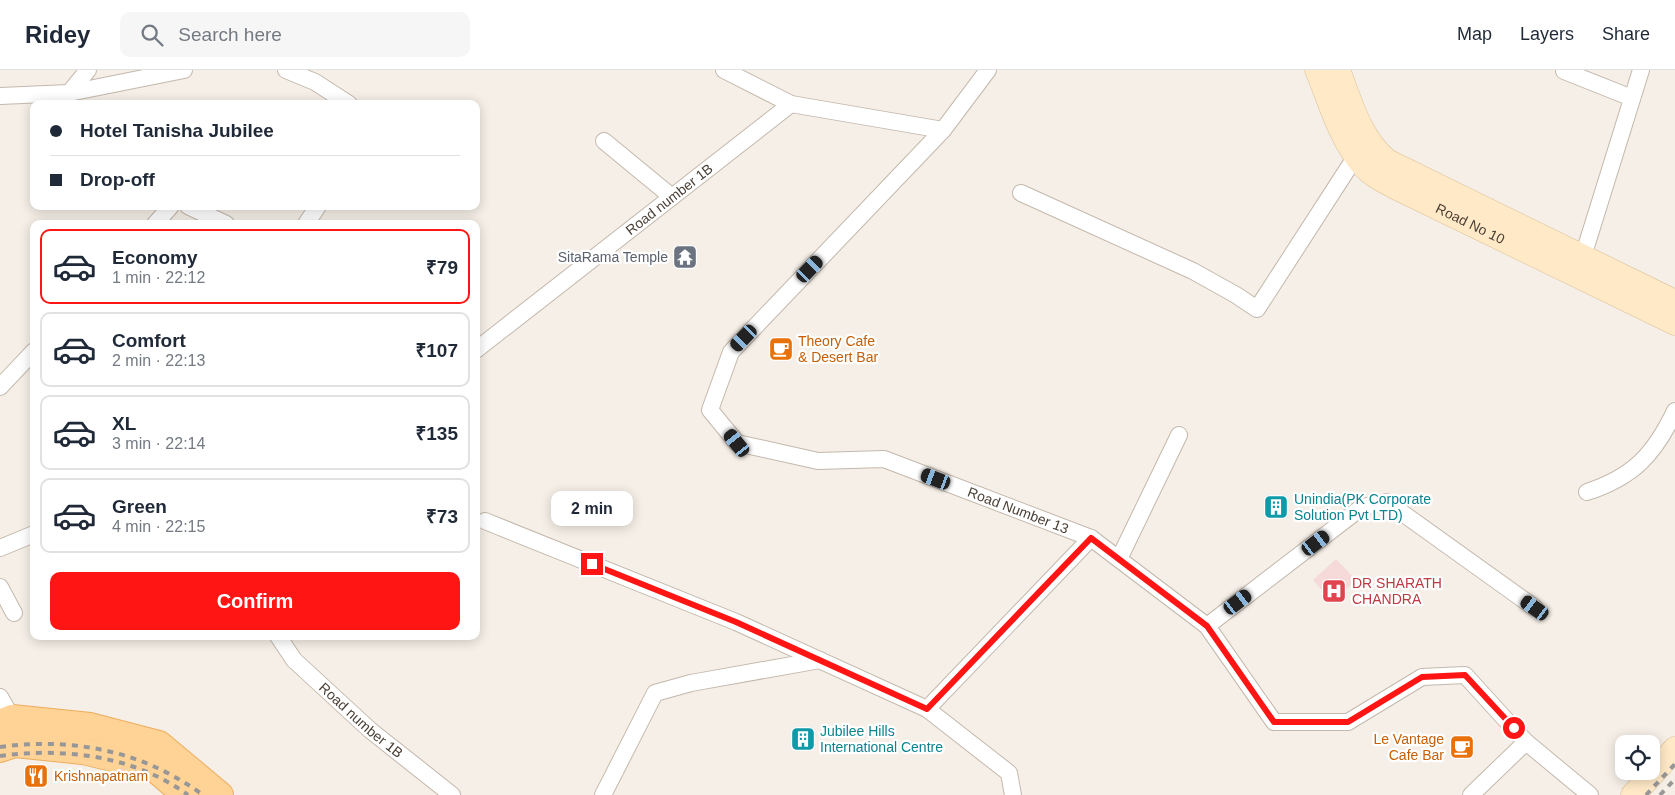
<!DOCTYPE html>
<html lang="en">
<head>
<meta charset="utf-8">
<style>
  body { margin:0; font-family:Helvetica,sans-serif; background:#f6f6f7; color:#1f2937; height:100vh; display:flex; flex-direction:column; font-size:19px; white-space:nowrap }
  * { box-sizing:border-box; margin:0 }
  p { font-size:16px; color:#747a83 }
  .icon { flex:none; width:28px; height:28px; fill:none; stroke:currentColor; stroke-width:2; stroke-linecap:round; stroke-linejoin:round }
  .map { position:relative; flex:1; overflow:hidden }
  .sheet { position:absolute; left:30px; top:150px; width:450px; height:420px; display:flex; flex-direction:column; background:#fff; border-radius:10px; box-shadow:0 2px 12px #0003 }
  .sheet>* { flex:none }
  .top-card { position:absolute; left:30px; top:30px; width:450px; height:110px; border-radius:10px; box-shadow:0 2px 12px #0003; display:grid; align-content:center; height:110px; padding:0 20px; background:#fff }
  .fabs { position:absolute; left:1615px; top:665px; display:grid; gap:10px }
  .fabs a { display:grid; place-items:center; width:45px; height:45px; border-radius:10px; background:#fff; box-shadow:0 2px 12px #0003; font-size:25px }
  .end { position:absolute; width:22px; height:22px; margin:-11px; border:6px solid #ff1514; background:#fff; box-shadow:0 0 0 2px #fff }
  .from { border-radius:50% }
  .bubble { position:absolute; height:35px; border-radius:10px; background:#fff; box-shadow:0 2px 12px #0003; font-size:16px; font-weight:700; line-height:35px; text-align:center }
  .car { position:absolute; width:15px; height:30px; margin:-15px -8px; border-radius:6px; box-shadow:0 0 4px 1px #0007; background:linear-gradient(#222 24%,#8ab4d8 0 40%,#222 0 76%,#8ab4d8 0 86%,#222 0) }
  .top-card b { display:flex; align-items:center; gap:18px; height:48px; font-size:19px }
  .top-card b+b { border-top:1px solid #e0e1e3 }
  .top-card i { width:12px; height:12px; background:#1f2937 }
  ul { padding:9px 0 0; list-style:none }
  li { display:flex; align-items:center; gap:15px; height:75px; margin:0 10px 8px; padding:0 10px; border:2px solid #e0e1e3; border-radius:10px }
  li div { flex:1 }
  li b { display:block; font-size:19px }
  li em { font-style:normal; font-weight:700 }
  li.current { border-color:#ff1514 }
  li>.icon { width:45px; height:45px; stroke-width:1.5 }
  .primary-button { display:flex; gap:10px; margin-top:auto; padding:10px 20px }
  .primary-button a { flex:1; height:58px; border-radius:10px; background:#ff1514; color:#fff; font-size:20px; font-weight:700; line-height:58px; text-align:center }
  header { display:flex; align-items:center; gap:30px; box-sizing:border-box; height:70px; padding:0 25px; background:#fff; border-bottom:1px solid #e0e1e3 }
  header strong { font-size:24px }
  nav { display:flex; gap:28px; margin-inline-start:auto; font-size:18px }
  .search { width:350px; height:45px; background:#f6f6f7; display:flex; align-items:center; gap:12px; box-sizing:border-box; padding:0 18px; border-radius:10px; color:#747a83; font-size:19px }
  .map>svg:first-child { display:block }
  .medical { fill:#f6dada }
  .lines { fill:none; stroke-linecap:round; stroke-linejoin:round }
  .minor-casing { stroke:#c4b8ac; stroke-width:18 }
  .secondary-casing { stroke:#dbbf95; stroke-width:25 }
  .primary-casing { stroke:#edad5d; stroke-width:28 }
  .minor { stroke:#fff; stroke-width:16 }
  .secondary { stroke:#ffe9c7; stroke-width:24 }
  .primary { stroke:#ffd296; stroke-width:26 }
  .rail { stroke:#979797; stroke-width:4; stroke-dasharray:6 6; stroke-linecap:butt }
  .route { stroke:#ff1514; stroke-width:6 }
  .labels { text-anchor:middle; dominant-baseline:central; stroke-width:4.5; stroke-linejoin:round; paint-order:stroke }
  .street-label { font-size:14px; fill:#483e35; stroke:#fff }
  .worship-label { font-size:14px; fill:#5b616d; stroke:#fff; text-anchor:end }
  .food-label { font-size:14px; fill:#c56008; stroke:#fff; text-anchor:start }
  .culture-label { font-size:14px; fill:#0d838f; stroke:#fff; text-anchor:start }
  .health-label { font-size:14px; fill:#be3a42; stroke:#fff; text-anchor:start }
</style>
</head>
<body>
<header>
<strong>Ridey</strong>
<div class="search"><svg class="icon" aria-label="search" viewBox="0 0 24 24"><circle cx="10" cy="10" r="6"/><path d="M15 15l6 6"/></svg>Search here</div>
<nav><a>Map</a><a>Layers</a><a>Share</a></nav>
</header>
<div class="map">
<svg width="1675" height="725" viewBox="0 0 1675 725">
  <rect width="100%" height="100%" fill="#f5efe7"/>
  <path class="medical" d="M1336,489L1356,510L1333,532L1313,510Z"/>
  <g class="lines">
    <defs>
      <g id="minor">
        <path d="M286,0L315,12L349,34"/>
        <path d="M724,0L791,34L943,60"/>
        <path id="s1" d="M988,0L943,60L731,282L710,340L737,373L818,391L884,389L1091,468L1207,556L1274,652H1348L1422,607L1465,605L1526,672L1590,725"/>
        <path d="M1564,1L1632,28"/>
        <path d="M69,23L88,0"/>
        <path d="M0,26L69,23L184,0"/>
        <path d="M604,71L672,127"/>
        <path d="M1021,123L1193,201L1236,225L1257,239L1356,86"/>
        <path d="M188,136L226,154"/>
        <path d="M155,154L171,136"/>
        <path d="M306,154L318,136"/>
        <path d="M1580,196L1641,0"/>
        <path id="s2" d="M476,280L791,34"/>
        <path d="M0,317L34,281"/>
        <path d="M1587,422C1633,407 1654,385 1675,341"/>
        <path d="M485,451L736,552L927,639L1009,703L1013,725"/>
        <path d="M0,478L34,464"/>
        <path d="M1119,489L1179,365"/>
        <path d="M0,517L14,543"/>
        <path d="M1207,556L1362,437L1387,432L1535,538"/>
        <path id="s3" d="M278,566L294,590L370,660L452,725"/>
        <path d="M0,627L12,648"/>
        <path d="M927,639L1091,468"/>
        <path d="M603,725L655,623L691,613L820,590"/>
        <path d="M1471,725L1526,672"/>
      </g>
      <g id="secondary">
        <path id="s4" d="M1317,0C1330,31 1340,69 1363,95C1371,105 1384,111 1395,117L1675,253"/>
        <path d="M1338,0C1350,31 1360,69 1387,91L1675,232"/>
        <path d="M1633,725L1675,679"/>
      </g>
      <g id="primary">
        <path d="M0,653L12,648L90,656L159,674L220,725"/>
        <path d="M0,679L15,674L83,681L154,698L185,725"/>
      </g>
    </defs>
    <use href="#minor" class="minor-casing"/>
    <use href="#secondary" class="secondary-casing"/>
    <use href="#primary" class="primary-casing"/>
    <use href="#minor" class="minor"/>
    <use href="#secondary" class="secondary"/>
    <use href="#primary" class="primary"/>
    <g class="rail">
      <path d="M0,677C73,667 143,681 203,725"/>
      <path d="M0,686C64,677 135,686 188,725"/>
      <path d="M1646,725L1675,694"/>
      <path d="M1660,725L1675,709"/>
    </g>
  </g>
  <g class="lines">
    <path class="route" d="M592,494L736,552L927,639L1091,468L1207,556L1274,652H1348L1422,607L1465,605L1514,658"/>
  </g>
  <defs>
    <symbol id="temple-square" viewBox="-11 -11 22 22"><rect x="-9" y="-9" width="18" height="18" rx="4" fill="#6b7280" stroke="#fff"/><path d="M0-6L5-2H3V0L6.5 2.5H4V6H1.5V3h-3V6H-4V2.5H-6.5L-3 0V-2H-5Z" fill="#fff"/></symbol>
    <symbol id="cafe-square" viewBox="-11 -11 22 22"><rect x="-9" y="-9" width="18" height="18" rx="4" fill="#e8710a" stroke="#fff"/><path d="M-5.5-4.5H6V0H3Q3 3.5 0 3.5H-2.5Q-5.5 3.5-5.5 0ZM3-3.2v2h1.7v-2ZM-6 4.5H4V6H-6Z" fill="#fff"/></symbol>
    <symbol id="building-square" viewBox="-11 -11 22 22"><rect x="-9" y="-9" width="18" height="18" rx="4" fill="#0f9aa8" stroke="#fff"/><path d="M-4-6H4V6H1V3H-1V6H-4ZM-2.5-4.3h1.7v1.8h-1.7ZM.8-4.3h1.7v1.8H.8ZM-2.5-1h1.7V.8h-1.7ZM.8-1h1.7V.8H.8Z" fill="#fff"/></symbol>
    <symbol id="hospital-square" viewBox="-11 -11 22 22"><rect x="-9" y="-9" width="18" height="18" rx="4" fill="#e0444e" stroke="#fff"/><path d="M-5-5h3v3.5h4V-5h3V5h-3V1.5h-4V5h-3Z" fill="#fff"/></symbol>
    <symbol id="restaurant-square" viewBox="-11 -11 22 22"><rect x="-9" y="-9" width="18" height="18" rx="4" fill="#e8710a" stroke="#fff"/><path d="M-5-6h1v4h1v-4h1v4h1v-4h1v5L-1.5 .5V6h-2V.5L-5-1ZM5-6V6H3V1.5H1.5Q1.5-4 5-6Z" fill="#fff"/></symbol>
  </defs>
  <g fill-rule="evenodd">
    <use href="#temple-square" x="671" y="173" width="28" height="28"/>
    <use href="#cafe-square" x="767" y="265" width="28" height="28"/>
    <use href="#building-square" x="1262" y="423" width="28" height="28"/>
    <use href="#hospital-square" x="1320" y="507" width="28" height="28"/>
    <use href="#building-square" x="789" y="655" width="28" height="28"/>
    <use href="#cafe-square" x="1448" y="663" width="28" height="28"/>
    <use href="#restaurant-square" x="22" y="692" width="28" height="28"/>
  </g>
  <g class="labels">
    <g class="street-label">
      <text stroke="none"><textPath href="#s2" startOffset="245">Road number 1B</textPath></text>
      <text stroke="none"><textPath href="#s4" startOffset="229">Road No 10</textPath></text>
      <text stroke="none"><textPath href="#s1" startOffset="779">Road Number 13</textPath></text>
      <text stroke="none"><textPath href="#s3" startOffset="119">Road number 1B</textPath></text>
    </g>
    <g class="worship-label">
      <text x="668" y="187">SitaRama Temple</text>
    </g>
    <g class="food-label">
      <text x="798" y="271">Theory Cafe<tspan x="798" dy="16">&amp; Desert Bar</tspan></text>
      <text x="1444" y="669" text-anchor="end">Le Vantage<tspan x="1444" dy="16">Cafe Bar</tspan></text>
      <text x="54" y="706">Krishnapatnam</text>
    </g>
    <g class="culture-label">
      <text x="1294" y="429">Unindia(PK Corporate<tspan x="1294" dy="16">Solution Pvt LTD)</tspan></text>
      <text x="820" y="661">Jubilee Hills<tspan x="820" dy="16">International Centre</tspan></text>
    </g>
    <g class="health-label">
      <text x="1352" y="513">DR SHARATH<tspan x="1352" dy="16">CHANDRA</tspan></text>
    </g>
  </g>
</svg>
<div class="fabs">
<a><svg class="icon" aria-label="locate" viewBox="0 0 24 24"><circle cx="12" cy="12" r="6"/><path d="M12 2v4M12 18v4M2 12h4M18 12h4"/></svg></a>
</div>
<i class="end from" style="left:1514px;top:658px"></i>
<i class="end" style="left:592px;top:494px"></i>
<div class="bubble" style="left:551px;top:421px;width:82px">2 min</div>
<i class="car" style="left:810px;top:199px;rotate:44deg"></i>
<i class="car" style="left:744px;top:268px;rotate:224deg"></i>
<i class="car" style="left:737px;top:373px;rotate:321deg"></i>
<i class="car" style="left:936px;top:409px;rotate:291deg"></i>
<i class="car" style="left:1316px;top:473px;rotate:53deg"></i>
<i class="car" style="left:1238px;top:532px;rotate:53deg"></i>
<i class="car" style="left:1535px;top:538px;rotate:306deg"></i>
<div class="top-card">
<b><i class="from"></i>Hotel Tanisha Jubilee</b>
<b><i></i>Drop-off</b>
</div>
<section class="sheet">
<ul>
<li class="current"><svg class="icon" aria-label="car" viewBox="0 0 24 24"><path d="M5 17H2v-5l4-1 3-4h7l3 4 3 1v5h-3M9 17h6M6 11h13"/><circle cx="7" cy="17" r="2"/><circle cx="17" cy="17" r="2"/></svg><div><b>Economy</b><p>1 min · 22:12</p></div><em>₹79</em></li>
<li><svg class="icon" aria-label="car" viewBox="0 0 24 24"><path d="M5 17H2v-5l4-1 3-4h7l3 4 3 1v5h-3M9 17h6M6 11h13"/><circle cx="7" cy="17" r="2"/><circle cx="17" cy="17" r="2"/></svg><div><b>Comfort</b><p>2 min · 22:13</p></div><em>₹107</em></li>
<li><svg class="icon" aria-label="car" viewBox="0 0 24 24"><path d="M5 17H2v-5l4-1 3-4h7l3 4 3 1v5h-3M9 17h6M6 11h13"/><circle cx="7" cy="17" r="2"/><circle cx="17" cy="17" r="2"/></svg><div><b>XL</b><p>3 min · 22:14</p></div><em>₹135</em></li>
<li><svg class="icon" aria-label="car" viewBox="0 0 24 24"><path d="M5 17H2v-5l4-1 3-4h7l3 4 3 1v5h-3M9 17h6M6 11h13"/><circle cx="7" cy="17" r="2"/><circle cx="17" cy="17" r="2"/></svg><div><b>Green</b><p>4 min · 22:15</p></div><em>₹73</em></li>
</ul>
<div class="primary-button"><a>Confirm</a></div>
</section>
</div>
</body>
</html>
